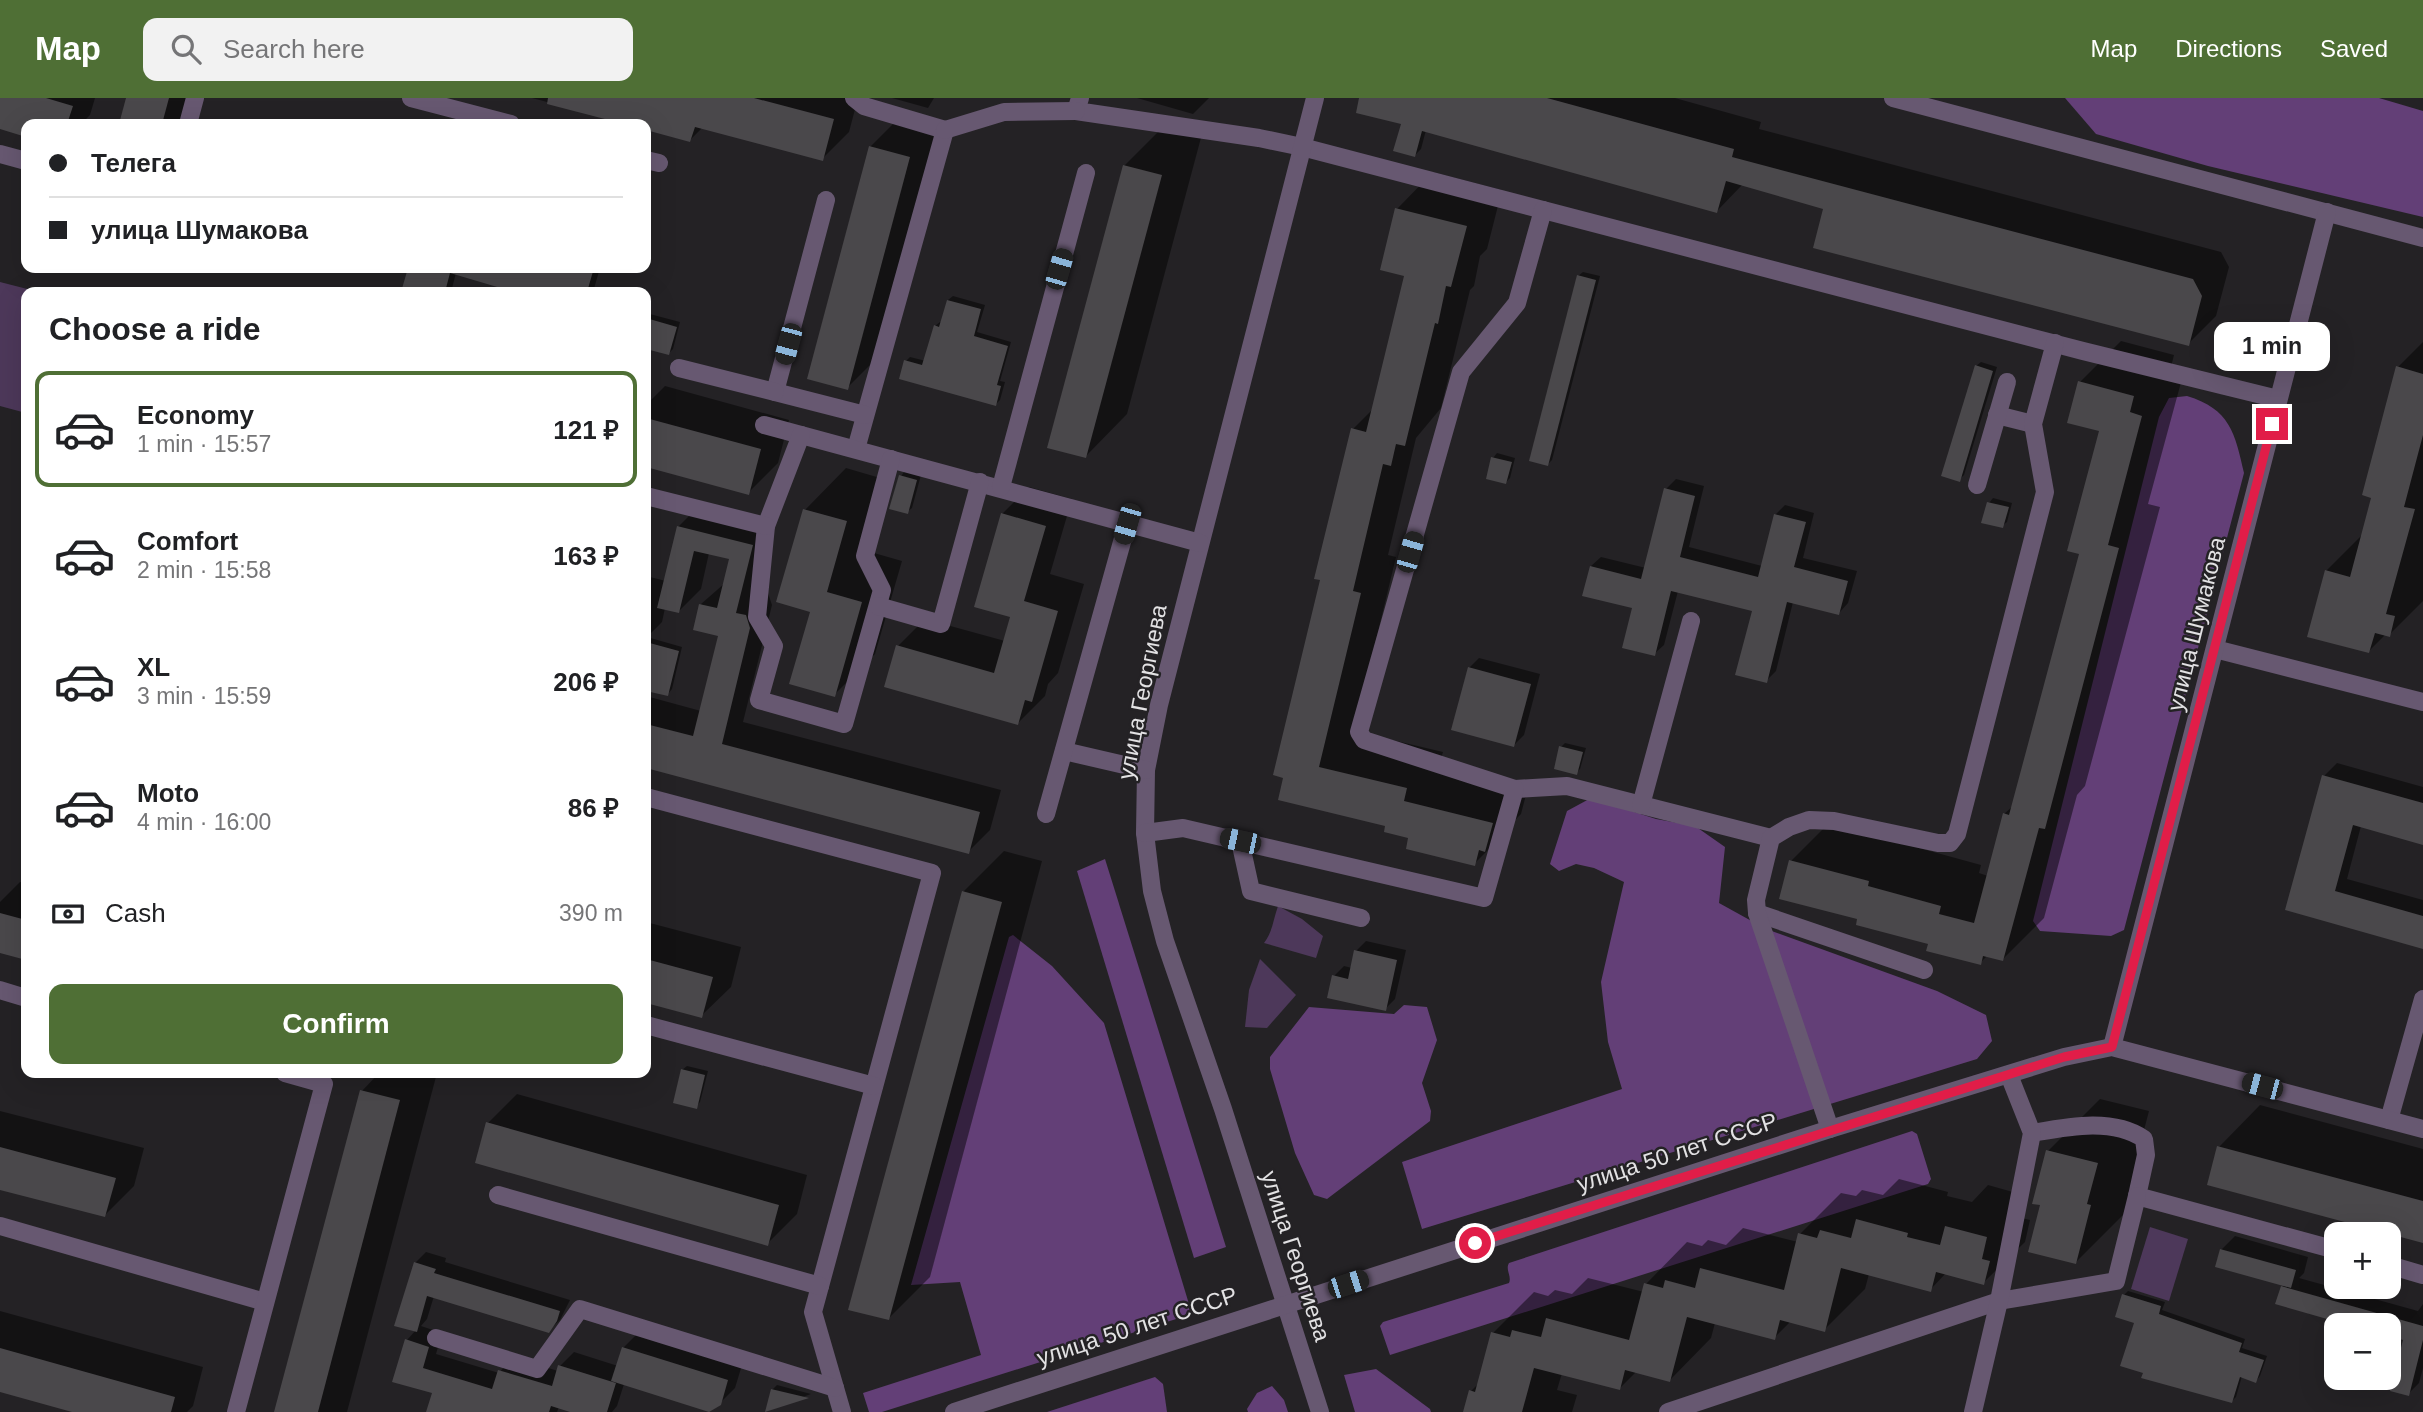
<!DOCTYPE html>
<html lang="en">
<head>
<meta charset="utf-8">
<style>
  body { margin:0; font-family:Arial,sans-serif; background:#f2f2f2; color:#202124; height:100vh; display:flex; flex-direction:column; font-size:26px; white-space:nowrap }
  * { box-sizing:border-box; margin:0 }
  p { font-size:23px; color:#757577 }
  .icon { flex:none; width:38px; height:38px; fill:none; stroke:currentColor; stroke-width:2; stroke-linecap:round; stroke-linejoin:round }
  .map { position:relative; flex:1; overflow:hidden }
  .sheet { position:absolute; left:21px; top:189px; width:630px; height:791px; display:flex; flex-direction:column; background:#fff; border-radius:14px; box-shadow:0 7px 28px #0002 }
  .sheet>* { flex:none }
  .hud { position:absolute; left:21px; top:21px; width:630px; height:154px; border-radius:14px; box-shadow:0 7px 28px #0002; display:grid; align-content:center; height:154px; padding:0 28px; background:#fff }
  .buttons { position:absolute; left:2324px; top:1124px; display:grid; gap:14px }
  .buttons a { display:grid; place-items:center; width:77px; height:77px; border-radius:14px; background:#fff; box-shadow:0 7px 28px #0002; font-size:35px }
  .end { position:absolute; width:32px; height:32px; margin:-16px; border:9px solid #e11d48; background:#fff; box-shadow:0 0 0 4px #fff }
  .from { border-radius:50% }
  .bubble { position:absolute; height:49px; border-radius:14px; background:#fff; box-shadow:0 7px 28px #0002; font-size:23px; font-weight:700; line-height:49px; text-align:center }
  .car { position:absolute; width:21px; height:42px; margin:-21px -10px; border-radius:9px; box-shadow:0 0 5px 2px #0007; background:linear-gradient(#222 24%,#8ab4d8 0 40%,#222 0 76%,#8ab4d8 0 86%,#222 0) }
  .hud b { display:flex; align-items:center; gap:24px; height:66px; font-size:26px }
  .hud b+b { border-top:2px solid #e0e0e0 }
  .hud i { width:18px; height:18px; background:#202124 }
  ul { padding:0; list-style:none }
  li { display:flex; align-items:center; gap:21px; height:116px; margin:0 14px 10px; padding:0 14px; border:4px solid transparent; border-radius:14px }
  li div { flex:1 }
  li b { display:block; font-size:26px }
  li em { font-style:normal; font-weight:700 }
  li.selected { border-color:#4f6f35 }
  li>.icon { width:63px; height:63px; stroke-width:1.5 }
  h2 { padding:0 28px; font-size:32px; line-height:84px }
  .pay { display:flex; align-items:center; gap:18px; height:77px; padding:0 28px; font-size:26px }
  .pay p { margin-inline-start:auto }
  .cta { display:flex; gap:14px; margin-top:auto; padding:14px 28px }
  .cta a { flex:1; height:80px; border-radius:14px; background:#4f6f35; color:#fff; font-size:28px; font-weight:700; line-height:80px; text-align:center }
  header { display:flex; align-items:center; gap:42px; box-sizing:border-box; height:98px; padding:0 35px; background:#4f6f35; color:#fff }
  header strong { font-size:33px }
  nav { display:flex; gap:38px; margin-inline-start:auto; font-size:24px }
  .search { width:490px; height:63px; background:#f2f2f2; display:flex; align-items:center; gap:18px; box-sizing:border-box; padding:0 24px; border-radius:14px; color:#757577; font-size:26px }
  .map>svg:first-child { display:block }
  .green { fill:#4d385a }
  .forest { fill:#633f77 }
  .shadow { fill:#0007 }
  .building { fill:#4a484b }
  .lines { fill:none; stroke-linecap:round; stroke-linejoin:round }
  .minor { stroke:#675871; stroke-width:18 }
  .route { stroke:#e11d48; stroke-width:9 }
  .labels { text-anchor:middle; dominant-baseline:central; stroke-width:5; stroke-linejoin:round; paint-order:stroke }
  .street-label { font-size:23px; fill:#e2e1e3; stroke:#242225 }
</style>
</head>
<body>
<header>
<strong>Map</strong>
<div class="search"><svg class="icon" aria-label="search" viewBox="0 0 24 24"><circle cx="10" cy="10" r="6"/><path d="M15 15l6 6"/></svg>Search here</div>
<nav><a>Map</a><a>Directions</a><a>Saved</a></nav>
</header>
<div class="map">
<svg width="2423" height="1314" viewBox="0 0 2423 1314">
  <rect width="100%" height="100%" fill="#242225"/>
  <g class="green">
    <path d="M0,184L39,194H26V315L0,308Z"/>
    <path d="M1278,808L1302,821L1323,838L1316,860L1264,845C1273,833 1273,822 1278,808Z"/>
    <path d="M1260,861L1296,897L1267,930L1245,929L1249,892Z"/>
    <path d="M2150,1129L2188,1141L2169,1203L2131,1191Z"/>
  </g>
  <g class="forest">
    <path d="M2065,0H2379L2423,13V119L2208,68L2096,36Z"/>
    <path d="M2187,298C2230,311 2235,335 2244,375L2124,832L2111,838L2040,833L2033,823L2159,319L2169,300Z"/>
    <path d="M1591,700L1656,721L1695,728L1725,749L1719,805L1766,831L1937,893L1986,917L1992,943L1977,961L1422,1131L1402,1064L1622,991L1608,944L1601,884L1624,784L1594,770L1576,766L1559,773L1550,766L1567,713Z"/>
    <path d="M1105,761L1226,1149L1194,1160L1077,773Z"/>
    <path d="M1013,837L1052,868L1104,925L1192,1216L882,1314H869L863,1295L981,1257L960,1184L911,1187L1009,839Z"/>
    <path d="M1404,907L1427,909L1437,942L1422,985L1431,1013L1430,1023L1327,1101L1314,1097L1295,1055L1270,971V959L1309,909L1394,916Z"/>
    <path d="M1912,1033L1917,1036L1931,1081L1928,1086L1390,1257L1380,1228L1383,1224L1509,1185C1512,1178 1505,1172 1509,1165Z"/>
    <path d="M1376,1271L1430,1311L1431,1314H1355L1344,1277Z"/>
    <path d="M1155,1279L1163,1286L1167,1314H1047Z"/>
    <path d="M1272,1288L1284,1302L1288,1314H1248L1247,1311L1257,1295Z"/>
  </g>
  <g class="shadow">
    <path d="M0,0H95L90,17L81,26H26V37L0,29Z"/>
    <path d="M128,0H190L182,26H120Z"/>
    <path d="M532,0H858L849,34L822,61L703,29L690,42L646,30V26H630Z"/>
    <path d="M892,0H934L928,10Z"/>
    <path d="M1137,0H1209L1193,16Z"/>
    <path d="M1361,0H1417L1431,13L1421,51L1415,57L1403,24Z"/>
    <path d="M1451,0H1675L1761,24L1759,31L2221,154L2229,169L2216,218L2188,246L1825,109L1743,86L1717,113Z"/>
    <path d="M900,19L939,30L877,260L847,290L870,49Z"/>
    <path d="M1165,27L1202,36L1127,316L1086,358L1124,68Z"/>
    <path d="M1433,74L1502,92L1487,151L1480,158L1474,188L1470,192L1441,310L1416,340L1388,457L1396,459L1354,633L1443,654L1439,667L1528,689L1521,716L1512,725L1510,730L1474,766L1387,726L1280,700L1353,331L1373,311L1406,176L1397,111Z"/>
    <path d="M410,170H600L593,194H505L506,190L456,175L451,194H403Z"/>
    <path d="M1583,174L1600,178L1552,362L1548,366L1578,178Z"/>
    <path d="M953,198L985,207L977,234L1011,244L1000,283L1005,284L1000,302L996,306L906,263L910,259L926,263L935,228L940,224L942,225L948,202Z"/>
    <path d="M646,215L680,224L673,251L669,255L651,250L646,252Z"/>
    <path d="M2121,243L2174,257L2170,273L2183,277L2148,406L2160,409L2085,688L2077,697L2044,820L2003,861L1988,857L1980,865L1859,820L1791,763L1832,722L1908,747L1981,767L1979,775L1988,778L2004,716L2014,707L2081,455L2101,332L2080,284Z"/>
    <path d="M2423,244V503L2389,537L2386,536L2369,553L2326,473L2363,436L2373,398L2398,269Z"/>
    <path d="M1981,264L1997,269L1964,377L1959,382L1976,268Z"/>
    <path d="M665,288L789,322L778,365L748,395L646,367V300L651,302Z"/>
    <path d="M1497,355L1515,360L1510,380L1506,384L1493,360Z"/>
    <path d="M846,370L887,382L867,453L902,463L875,556L834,597L813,512L805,412Z"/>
    <path d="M905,373L921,377L912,410L907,414L901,378Z"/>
    <path d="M1676,381L1704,388L1689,449L1762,468L1775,417L1785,407L1814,415L1803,460L1857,473L1848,505L1839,515L1793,504L1776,573L1766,583L1754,511L1678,493L1664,547L1654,556L1634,509L1591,468L1601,459L1646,470L1666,391Z"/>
    <path d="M1029,389L1072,401L1050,476L1084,486L1058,575L1048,586L1045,598L1018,625L898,548L925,521L1005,543L1012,518L1002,416Z"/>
    <path d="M1993,400L2012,405L2007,424L2002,428L1989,405Z"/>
    <path d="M700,407L774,426L768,495L772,507L743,624L1001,692L990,732L968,754L646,668V598L701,613L720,537L701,506L725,485L731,460L709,455L701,491L679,513L665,510L662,524L647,539L682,549L672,591L668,596L646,591V478L666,483L678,429Z"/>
    <path d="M1479,560L1540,576L1524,637L1514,647L1469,570Z"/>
    <path d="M1565,645L1586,650L1580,671L1576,675L1561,649Z"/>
    <path d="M2337,665L2423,689V745L2361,728L2347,781L2423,802V849L2287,811L2324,678Z"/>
    <path d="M1004,753L1042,763L930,1179L888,1221L963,794Z"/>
    <path d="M20,784L26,785V860L0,853V804Z"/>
    <path d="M646,824L741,849L731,889L701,918L646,903Z"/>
    <path d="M1366,843L1406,852L1395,901L1385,911L1334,878L1344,868L1352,870L1356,853Z"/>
    <path d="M687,968L708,973L700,1004L696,1009L682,972Z"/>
    <path d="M379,975H437L347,1314H276L362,993Z"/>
    <path d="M517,996L807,1077L797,1116L767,1146L488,1025Z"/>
    <path d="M2100,1001L2149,1013L2138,1055L2128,1112L2076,1164L2042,1106L2048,1053Z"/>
    <path d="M2260,1007L2423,1051V1143L2219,1049Z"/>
    <path d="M0,1013L144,1050L134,1088L105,1117L0,1090Z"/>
    <path d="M1899,1081L1948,1094L1947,1098L1972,1104L1988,1087L2027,1098L2022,1120L2030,1122L2025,1144L1983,1185L1946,1175L1930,1192L1869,1176L1865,1191L1824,1232L1791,1223L1774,1240L1715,1225L1711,1240L1670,1282L1637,1273L1620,1290L1562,1275L1557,1292L1577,1297L1572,1314H1465L1471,1293L1480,1284L1493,1235L1534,1194L1548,1198L1555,1192L1572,1196L1588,1180L1644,1194L1646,1186L1687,1144L1702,1148L1708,1142L1726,1147L1743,1130L1798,1144L1800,1136L1841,1095L1856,1098L1862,1092L1883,1097Z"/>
    <path d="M2235,1138L2308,1159L2304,1175L2299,1180L2418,1213L2423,1206V1270L2419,1285L2408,1296L2405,1241L2389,1237V1227L2282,1189L2284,1187L2221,1152Z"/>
    <path d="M426,1154L446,1160L445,1164L570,1202L560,1222L548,1233L434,1198L427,1221L421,1228L442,1235L436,1256L499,1275L513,1259L558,1273L560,1268L574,1254L618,1268L623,1250L638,1235L742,1267L735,1290L719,1306L624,1286L617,1308L612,1314H576L559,1309L557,1314H428L434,1294L407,1242L416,1232L415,1165Z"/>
    <path d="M2128,1193L2165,1204L2162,1212L2245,1241L2242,1250L2267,1258L2260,1278L2256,1283L2242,1278L2236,1299L2232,1303L2136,1224L2124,1197Z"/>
    <path d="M0,1213L203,1269L193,1308L187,1314H79L0,1292Z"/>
    <path d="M777,1287L811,1296L767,1312L772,1292Z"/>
  </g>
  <g class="building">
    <path d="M0,0H46L73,8L67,26H26V39L0,31Z"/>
    <path d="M126,0H169L162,26H119Z"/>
    <path d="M548,0H754L834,21L823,63L695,29L690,44L646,32V26H624L547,6Z"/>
    <path d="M1359,0H1547L1734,51L1732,59L2193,181L2202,198L2189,248L1813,150L1823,111L1726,83L1717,115L1422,33L1415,59L1393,53L1401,26L1356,15Z"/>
    <path d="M869,48L910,59L848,292L807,281Z"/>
    <path d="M1123,67L1162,77L1086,360L1047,350Z"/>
    <path d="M1395,110L1467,128L1451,189L1446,188L1438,226L1435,225L1405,348L1396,346L1391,368L1383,366L1353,493L1361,495L1319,669L1407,690L1404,703L1493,725L1485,754L1479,752L1475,768L1406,751L1408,740L1384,734L1385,728L1278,702L1283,680L1273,677L1320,482L1314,481L1351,330L1366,334L1404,178L1380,172Z"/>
    <path d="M408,170H594L587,194H503L504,191L450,175L445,194H401Z"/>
    <path d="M1577,177L1596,182L1548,368L1529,363Z"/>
    <path d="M947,202L981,211L974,238L1008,248L997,287L1001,288L996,308L899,281L904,262L922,267L934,227L939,229Z"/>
    <path d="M646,220L677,229L669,257L646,251Z"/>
    <path d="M1975,267L1993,273L1960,384L1941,378Z"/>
    <path d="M2396,268L2423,276V337L2404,409L2415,411L2386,516L2395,518L2390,539L2375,535L2369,555L2307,539L2325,472L2350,479L2371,400L2362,397Z"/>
    <path d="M2078,283L2134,298L2130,314L2142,318L2108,447L2119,450L2045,731L2039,730L2003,863L1983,858L1981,867L1926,853L1928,846L1856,827L1857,821L1779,801L1789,762L1869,783L1868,788L1941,808L1939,816L1974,825L2003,715L2009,717L2079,456L2067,453L2099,333L2067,325Z"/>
    <path d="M646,320L761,351L749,397L646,369Z"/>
    <path d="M1491,359L1512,364L1506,386L1486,381Z"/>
    <path d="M899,377L917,382L908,416L889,411Z"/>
    <path d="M1664,390L1695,398L1680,459L1758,479L1774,416L1806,424L1794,469L1848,483L1839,517L1787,504L1767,585L1735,577L1752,513L1671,493L1655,558L1622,550L1632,510L1582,498L1590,468L1641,481Z"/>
    <path d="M1987,404L2009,409L2003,430L1981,425Z"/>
    <path d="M803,411L847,423L827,494L862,504L835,599L789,586L810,514L776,504Z"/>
    <path d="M1001,415L1046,428L1024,503L1058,513L1032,604L1025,602L1018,627L884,589L896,547L994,575L1010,519L974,509Z"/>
    <path d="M677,428L753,447L736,515L746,517L750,530L722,646L980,714L969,756L646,670V626L693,638L718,538L693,532L699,506L717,510L729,461L694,453L679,515L657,510Z"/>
    <path d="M646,544L679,553L668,598L646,593Z"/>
    <path d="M1468,569L1531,586L1514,649L1451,632Z"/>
    <path d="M1559,648L1583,654L1577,677L1554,671Z"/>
    <path d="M2322,677L2423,705V747L2353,727L2335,793L2423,818V851L2285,812Z"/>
    <path d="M962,793L1002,804L889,1222L848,1212Z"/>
    <path d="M0,815L26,822V862L0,855Z"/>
    <path d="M1354,852L1397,862L1386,913L1327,900L1332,877L1348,881Z"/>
    <path d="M646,861L713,879L702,920L646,905Z"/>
    <path d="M681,971L705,977L697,1011L673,1005Z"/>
    <path d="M360,992L400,1002L318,1314H274Z"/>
    <path d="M486,1024L779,1107L768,1148L475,1065Z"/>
    <path d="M2217,1048L2423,1103V1145L2207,1087Z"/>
    <path d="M0,1049L116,1080L105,1119L0,1092Z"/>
    <path d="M2046,1052L2098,1065L2087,1106L2091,1107L2076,1166L2028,1154L2040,1107L2032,1106Z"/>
    <path d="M1856,1121L1908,1135L1907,1139L1940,1147L1945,1128L1987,1139L1982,1161L1990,1163L1984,1187L1936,1174L1931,1194L1841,1170L1825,1234L1780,1222L1775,1242L1687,1219L1670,1284L1625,1272L1620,1292L1534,1270L1522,1314H1463L1469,1292L1475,1294L1491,1234L1510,1239L1512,1232L1541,1239L1546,1220L1629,1242L1644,1185L1663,1190L1665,1182L1695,1190L1700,1170L1784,1192L1798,1135L1817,1140L1820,1132L1851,1140Z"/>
    <path d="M2220,1151L2296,1172L2291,1190L2215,1169Z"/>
    <path d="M414,1164L436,1171L434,1175L560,1213L557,1223L549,1235L427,1198L417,1234L394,1228Z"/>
    <path d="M2281,1188L2423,1228V1242L2409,1298L2390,1293L2403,1242L2389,1238V1227H2348L2275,1206Z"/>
    <path d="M2122,1196L2161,1208L2159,1216L2242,1245L2239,1254L2264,1262L2256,1285L2240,1279L2232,1305L2141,1280L2143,1275L2120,1268L2134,1225L2115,1219Z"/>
    <path d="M405,1241L429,1249L423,1270L492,1291L498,1272L552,1288L558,1267L616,1285L607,1314H570L551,1308L549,1314H426L432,1295L392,1284Z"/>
    <path d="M622,1249L728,1282L721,1307L709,1314L611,1283Z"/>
    <path d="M0,1250L175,1299L171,1314H72L0,1294Z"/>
    <path d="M771,1291L809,1300L765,1314Z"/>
  </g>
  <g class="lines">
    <g class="minor">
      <path d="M411,0L511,26"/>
      <path d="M854,0L864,8L945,32L856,351"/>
      <path d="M1080,0L1076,13L1259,40L1302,49L2083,253L2278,301"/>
      <path d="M1315,0L1159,607L1146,672L1145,735L1152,793L1165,843L1223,1011L1320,1314"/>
      <path d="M1893,0L2423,140"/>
      <path d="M188,26L195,0"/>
      <path d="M945,32L1004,14L1076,13"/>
      <path d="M0,56L26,63"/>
      <path d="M646,62L659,65"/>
      <path d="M826,102L775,294L865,317"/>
      <path d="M679,270L775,294"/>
      <path d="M1997,317L2033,326"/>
      <path d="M764,327L1200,445"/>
      <path d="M801,337L766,428L757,519L774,548L759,602L844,626L882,492L865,458L891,361"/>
      <path d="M1977,387L2007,284"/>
      <path d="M1001,389L1086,75"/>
      <path d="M646,398L766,428"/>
      <path d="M878,508L941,526L980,384"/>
      <path d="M2215,551L2423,604"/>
      <path d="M1064,653L1146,672"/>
      <path d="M1515,691L1567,688L1771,740"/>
      <path d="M646,699L932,775L813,1214L842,1314"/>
      <path d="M1641,707L1691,523"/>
      <path d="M1046,716L1127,426"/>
      <path d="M1145,735L1183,730L1484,800L1515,691L1364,642L1359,634L1461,274L1517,205L1543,112"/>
      <path d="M1240,743L1251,793L1361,820"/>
      <path d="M1757,815L1924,872"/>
      <path d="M0,892L26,900"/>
      <path d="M646,927L874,988"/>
      <path d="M2112,949L2327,114"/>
      <path d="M2389,1022L2423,901"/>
      <path d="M1830,1031L1757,815L1756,802L1771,740L1789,729L1809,722L1834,723L1938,745H1950L1957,736L2045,394L2033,326L2055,245"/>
      <path d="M2032,1035C2066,1029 2113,1019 2144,1041L2146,1057L2137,1098L2336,1152"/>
      <path d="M498,1097L820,1188"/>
      <path d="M0,1128L265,1204"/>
      <path d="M2389,1167L2423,1177"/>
      <path d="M436,1240L537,1271L580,1211L835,1290"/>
      <path d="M236,1314L324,986L285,975"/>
      <path d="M954,1314L1830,1031L2064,959L2112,949L2423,1031"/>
      <path d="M1668,1314L1999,1203L2116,1183L2137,1098"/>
      <path d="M1973,1314L1999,1203L2032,1035L2009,977"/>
    </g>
  </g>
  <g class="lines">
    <path class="route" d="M1475,1145L2064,959L2112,949L2272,326"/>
  </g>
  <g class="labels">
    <g class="street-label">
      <text transform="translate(2196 526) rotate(-76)">улица Шумакова</text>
      <text transform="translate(1142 594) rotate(-79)">улица Георгиева</text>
      <text transform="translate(1677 1054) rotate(-18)">улица 50 лет СССР</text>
      <text transform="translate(1296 1158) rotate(72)">улица Георгиева</text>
      <text transform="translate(1137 1228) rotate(-18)">улица 50 лет СССР</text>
    </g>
  </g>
</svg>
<div class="buttons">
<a>+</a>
<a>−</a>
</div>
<i class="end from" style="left:1475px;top:1145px"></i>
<i class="end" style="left:2272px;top:326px"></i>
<div class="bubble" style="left:2214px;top:224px;width:116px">1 min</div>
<i class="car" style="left:1059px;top:171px;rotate:16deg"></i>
<i class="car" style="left:788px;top:246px;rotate:195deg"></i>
<i class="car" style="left:1127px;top:426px;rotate:196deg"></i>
<i class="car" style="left:1410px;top:454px;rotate:16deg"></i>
<i class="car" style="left:1240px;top:743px;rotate:282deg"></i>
<i class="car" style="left:2262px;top:988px;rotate:285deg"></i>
<i class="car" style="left:1348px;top:1186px;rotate:72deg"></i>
<div class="hud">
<b><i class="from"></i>Телега</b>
<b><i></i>улица Шумакова</b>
</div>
<section class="sheet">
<h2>Choose a ride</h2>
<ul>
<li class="selected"><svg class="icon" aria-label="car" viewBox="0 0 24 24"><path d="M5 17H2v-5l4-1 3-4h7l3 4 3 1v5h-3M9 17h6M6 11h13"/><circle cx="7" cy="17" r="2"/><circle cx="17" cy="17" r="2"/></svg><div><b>Economy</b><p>1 min · 15:57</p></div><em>121 ₽</em></li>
<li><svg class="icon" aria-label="car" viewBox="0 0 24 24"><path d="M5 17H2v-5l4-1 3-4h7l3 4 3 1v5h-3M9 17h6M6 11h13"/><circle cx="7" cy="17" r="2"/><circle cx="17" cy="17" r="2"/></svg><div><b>Comfort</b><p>2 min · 15:58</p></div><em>163 ₽</em></li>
<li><svg class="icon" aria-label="car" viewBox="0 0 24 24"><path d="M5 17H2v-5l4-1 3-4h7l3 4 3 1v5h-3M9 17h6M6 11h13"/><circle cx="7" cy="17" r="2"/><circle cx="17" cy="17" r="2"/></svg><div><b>XL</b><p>3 min · 15:59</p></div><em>206 ₽</em></li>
<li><svg class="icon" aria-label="car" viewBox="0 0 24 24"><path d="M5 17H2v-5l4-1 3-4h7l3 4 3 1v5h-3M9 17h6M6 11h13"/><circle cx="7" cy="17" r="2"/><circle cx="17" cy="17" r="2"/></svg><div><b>Moto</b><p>4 min · 16:00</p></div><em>86 ₽</em></li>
</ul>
<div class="pay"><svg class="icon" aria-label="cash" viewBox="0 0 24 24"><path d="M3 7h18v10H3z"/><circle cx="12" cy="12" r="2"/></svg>Cash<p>390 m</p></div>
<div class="cta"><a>Confirm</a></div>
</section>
</div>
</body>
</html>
